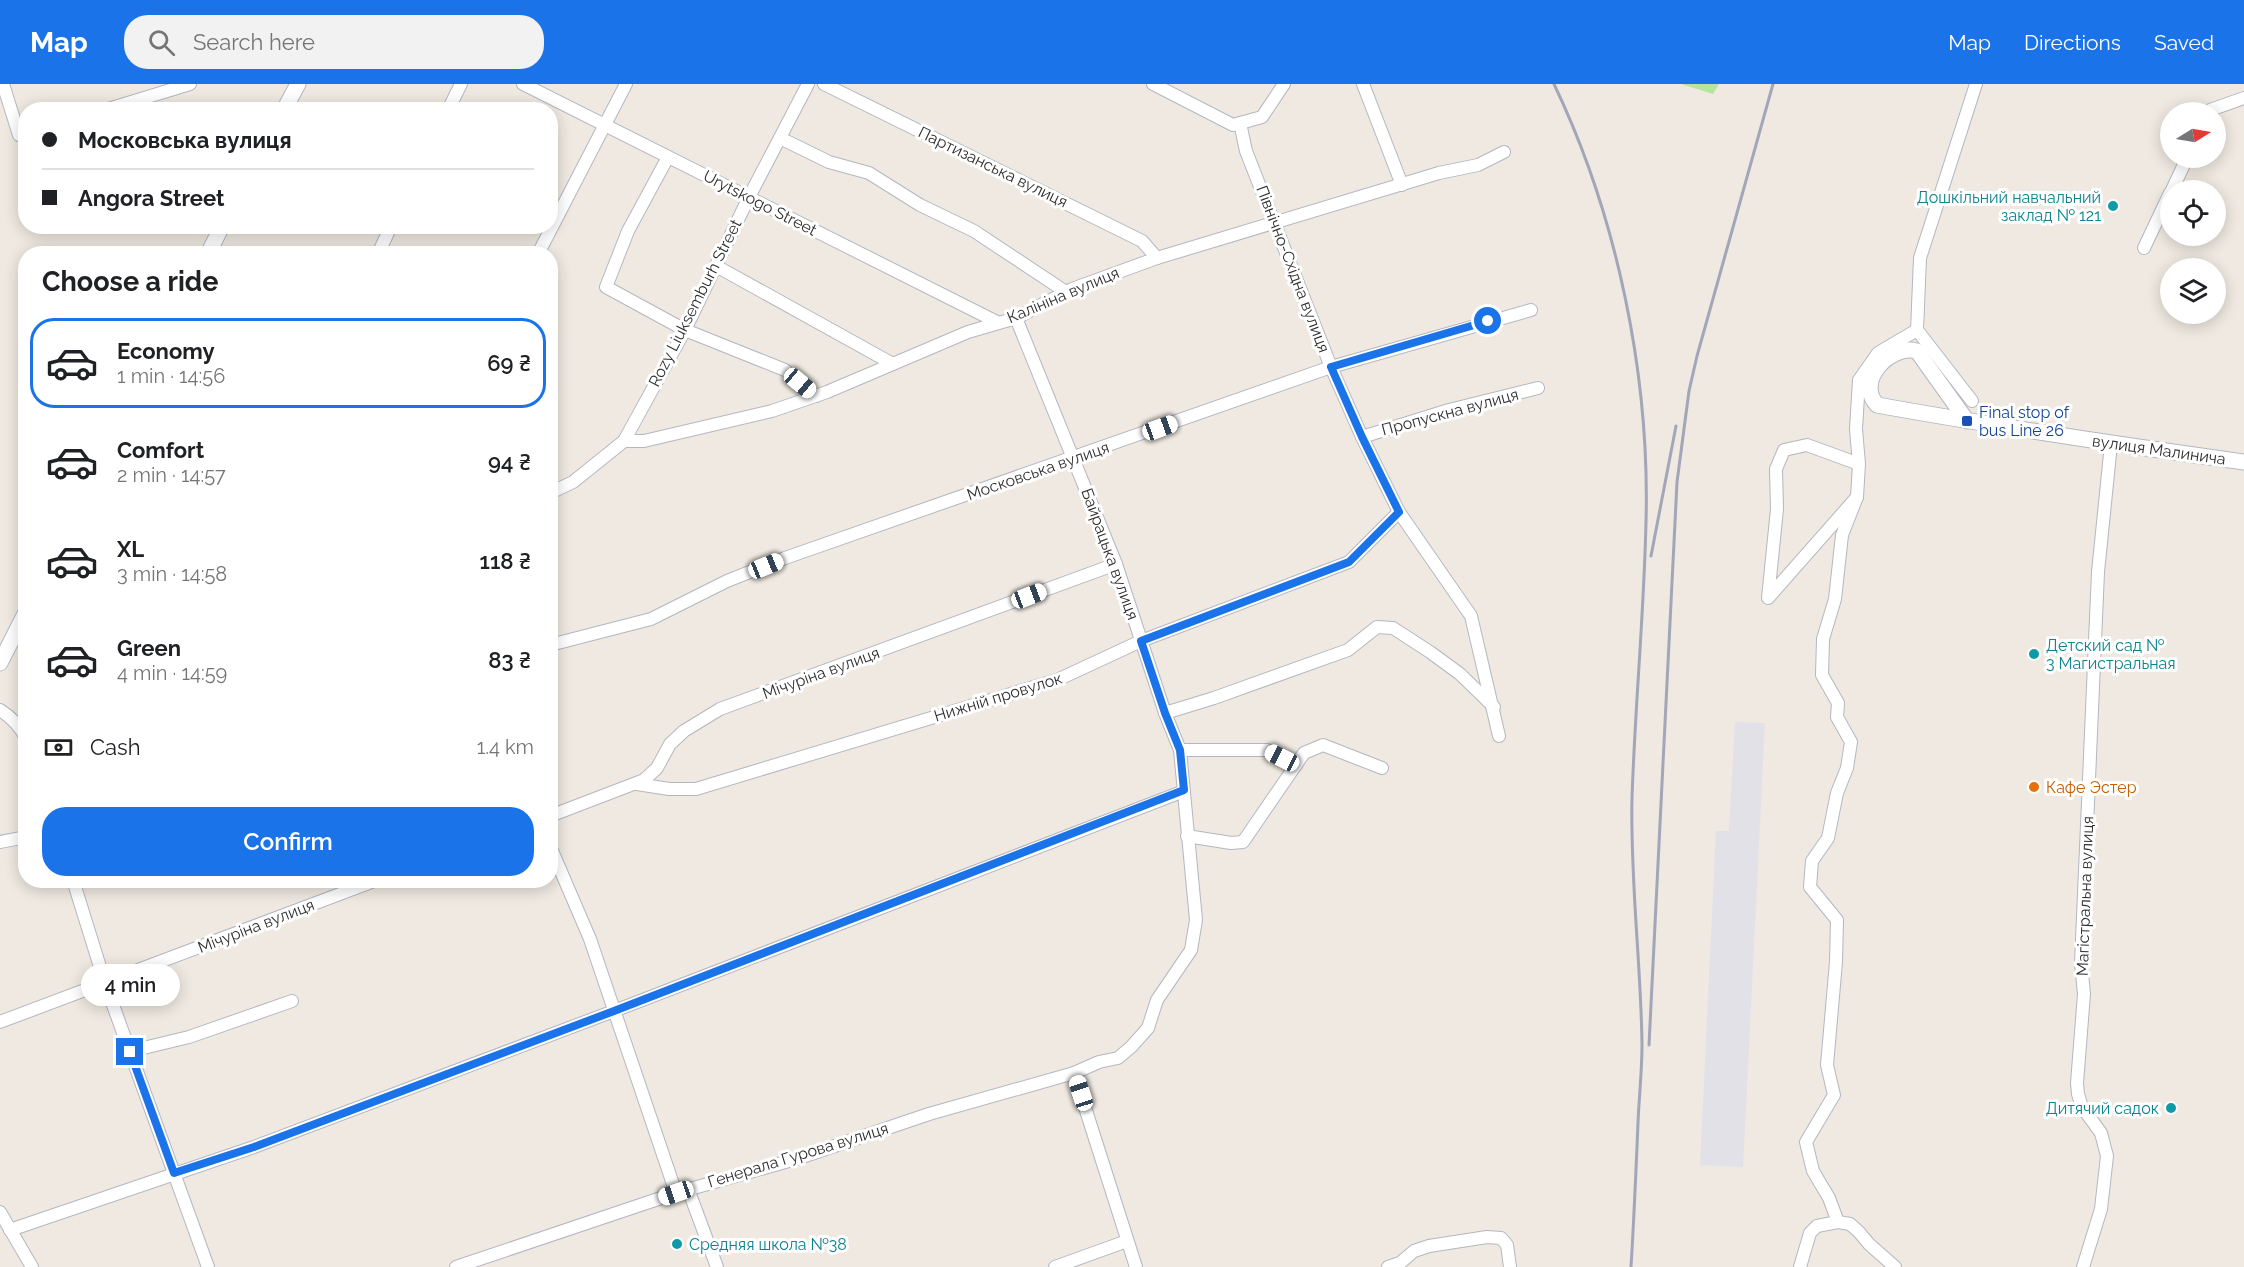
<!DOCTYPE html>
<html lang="en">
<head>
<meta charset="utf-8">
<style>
  body { margin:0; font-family:Raleway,sans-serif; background:#f2f2f2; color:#202124; height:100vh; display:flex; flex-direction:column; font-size:22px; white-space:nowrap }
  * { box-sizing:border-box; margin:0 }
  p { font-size:20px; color:#757577 }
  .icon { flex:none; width:33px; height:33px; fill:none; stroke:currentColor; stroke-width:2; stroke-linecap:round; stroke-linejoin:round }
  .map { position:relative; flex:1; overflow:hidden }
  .drawer { position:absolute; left:18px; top:162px; width:540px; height:642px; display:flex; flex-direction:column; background:#fff; border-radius:24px; box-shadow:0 3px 15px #0003 }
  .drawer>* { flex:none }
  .guide { position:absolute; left:18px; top:18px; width:540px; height:132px; border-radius:24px; box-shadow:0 3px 15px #0003; display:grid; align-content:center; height:132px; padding:0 24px; background:#fff }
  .needle { width:39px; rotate:79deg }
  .tools { position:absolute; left:2160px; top:18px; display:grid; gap:12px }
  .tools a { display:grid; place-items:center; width:66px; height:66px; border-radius:50%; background:#fff; box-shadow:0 3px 15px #0003; font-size:30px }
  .end { position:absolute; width:27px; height:27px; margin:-14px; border:8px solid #1a73e8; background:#fff; box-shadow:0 0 0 3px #fff }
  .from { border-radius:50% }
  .bubble { position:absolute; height:42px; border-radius:21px; background:#fff; box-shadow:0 3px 15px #0003; font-size:20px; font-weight:600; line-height:42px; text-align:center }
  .car { position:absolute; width:18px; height:36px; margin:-18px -9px; border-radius:8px; box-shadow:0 0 4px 2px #0007; background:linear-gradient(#fff 24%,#345 0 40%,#fff 0 76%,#345 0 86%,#fff 0) }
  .guide b { display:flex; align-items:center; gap:21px; height:57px; font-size:22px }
  .guide b+b { border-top:2px solid #e0e0e0 }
  .guide i { width:15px; height:15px; background:#202124 }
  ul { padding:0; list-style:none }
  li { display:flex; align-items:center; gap:18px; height:90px; margin:0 12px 9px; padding:0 12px; border:3px solid transparent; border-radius:24px }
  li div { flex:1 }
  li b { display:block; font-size:22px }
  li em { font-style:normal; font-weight:600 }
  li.on { border-color:#1a73e8 }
  li>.icon { width:54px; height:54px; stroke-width:1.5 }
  h2 { padding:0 24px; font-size:27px; line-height:72px }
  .pay { display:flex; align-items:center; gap:15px; height:66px; padding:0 24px; font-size:22px }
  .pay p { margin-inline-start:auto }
  .cta { display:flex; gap:12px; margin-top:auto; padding:12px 24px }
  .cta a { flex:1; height:69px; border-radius:24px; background:#1a73e8; color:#fff; font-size:24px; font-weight:600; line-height:69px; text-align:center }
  header { display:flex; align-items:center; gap:36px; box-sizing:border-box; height:84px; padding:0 30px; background:#1a73e8; color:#fff }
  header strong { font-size:28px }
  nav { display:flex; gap:33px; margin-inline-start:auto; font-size:21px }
  .search { width:420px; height:54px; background:#f2f2f2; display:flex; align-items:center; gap:15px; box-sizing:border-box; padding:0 21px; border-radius:24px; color:#757577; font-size:22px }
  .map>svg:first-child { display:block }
  .industrial { fill:#e3e1e8 }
  .green { fill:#b6e59e }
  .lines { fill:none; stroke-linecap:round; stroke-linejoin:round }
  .minor-casing { stroke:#b4b7c1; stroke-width:14 }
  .tertiary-casing { stroke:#b4b7c1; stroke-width:17 }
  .minor { stroke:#fff; stroke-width:12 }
  .tertiary { stroke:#fff; stroke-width:15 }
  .rail { stroke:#a3a6b8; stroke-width:3 }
  .route { stroke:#1a73e8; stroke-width:8 }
  .culture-dot { fill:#0f9aa8; stroke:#fff; stroke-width:2 }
  .transit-dot { fill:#1a4fb4; stroke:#fff; stroke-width:2 }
  .food-dot { fill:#e8710a; stroke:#fff; stroke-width:2 }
  .labels { text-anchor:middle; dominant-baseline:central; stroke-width:6; stroke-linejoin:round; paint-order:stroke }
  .street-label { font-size:16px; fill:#2e2e2e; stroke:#fff }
  .culture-label { font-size:16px; fill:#0d838f; stroke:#fff; text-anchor:end }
  .transit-label { font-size:16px; fill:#164399; stroke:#fff; text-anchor:start }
  .food-label { font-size:16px; fill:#c56008; stroke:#fff; text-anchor:start }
</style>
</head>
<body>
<header>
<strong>Map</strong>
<div class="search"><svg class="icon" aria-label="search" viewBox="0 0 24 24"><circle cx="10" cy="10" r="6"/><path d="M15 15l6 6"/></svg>Search here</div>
<nav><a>Map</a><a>Directions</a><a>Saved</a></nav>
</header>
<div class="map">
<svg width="2244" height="1183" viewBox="0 0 2244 1183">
  <rect width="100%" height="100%" fill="#efe9e1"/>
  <path class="industrial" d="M1735,638L1765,639L1743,1083L1700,1081L1716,747H1729Z"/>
  <path class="green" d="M1681,0H1719L1713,10Z"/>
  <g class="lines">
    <defs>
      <g id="minor">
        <path d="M3,0L19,51L26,49"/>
        <path d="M523,0L997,238"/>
        <path d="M824,0L1142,157L1157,174"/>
        <path d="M1153,0L1233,41L1262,33L1284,0"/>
        <path d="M1363,0L1402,101"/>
        <path d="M105,26L190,0"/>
        <path d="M448,26L461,0"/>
        <path d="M2209,28L2210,26L2244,14"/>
        <path d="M1240,39L1246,67L1331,283L1362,353L1399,428L1471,532L1499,652"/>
        <path d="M780,54L829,78L869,89L920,121L974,147L1066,208"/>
        <path d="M668,73L628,147L606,203L685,246L785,286L816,312"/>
        <path d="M2172,106L2187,74"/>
        <path d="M2144,164L2170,109"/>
        <path d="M378,170L391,142"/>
        <path d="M538,170L626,0"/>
        <path d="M716,182L893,280"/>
        <path d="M1972,317L1917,246L1920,174L1976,0"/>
        <path d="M1362,353L1449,326L1538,304"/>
        <path d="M624,357H644L772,327L827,308L968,248L1016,234L1072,205L1157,174L1439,89L1478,81L1504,68"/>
        <path d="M1859,380L1857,413L1768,514L1777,425L1776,385L1784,366L1807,361L1859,380L1856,345L1859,296L1878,269L1917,246"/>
        <path d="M550,409L573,398L624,357L685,246L749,113L808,0"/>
        <path d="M550,561L651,535L727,497L785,474L1331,283L1531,226"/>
        <path d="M0,626C11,633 20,642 26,654"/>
        <path d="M1165,629L1214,614L1348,566L1377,543L1393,544L1430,568L1460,590L1494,623"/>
        <path d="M1180,666H1267L1296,681"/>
        <path d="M637,700L669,705H696L1057,596L1141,557L1349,478L1399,428"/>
        <path d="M550,732L644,696L657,684L670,660L684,647L720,625L1116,480"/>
        <path d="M1187,752L1231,759L1243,758L1304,669L1323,661L1382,684"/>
        <path d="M0,758L26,753"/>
        <path d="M550,762L590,855L676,1109"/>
        <path d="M73,796L105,899L208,1183"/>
        <path d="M0,938L377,796"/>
        <path d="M131,967L189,953L292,917"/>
        <path d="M1074,989L1136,1183"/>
        <path d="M688,1105L717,1183"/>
        <path d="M0,1128L32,1183"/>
        <path d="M1838,1138L1829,1114L1813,1087L1806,1058L1834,1011L1827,981L1836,878L1837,836L1810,803L1812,777L1828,754L1837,709L1847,684L1851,658L1837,633L1838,619L1822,591L1823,555L1835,515L1842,451L1857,413"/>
        <path d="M10,1146L254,1063L614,927L1184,707"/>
        <path d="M456,1183L676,1109L796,1075L929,1030L1074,989L1099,978L1118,974L1131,963L1148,944L1157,916L1191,866L1196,836L1180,666L1165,629L1116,480L1016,234"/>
        <path d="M1055,1183L1127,1157"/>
        <path d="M1388,1183L1400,1179L1414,1167L1429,1162L1487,1153L1501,1154L1507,1161L1510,1183"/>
        <path d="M1800,1183L1810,1149L1817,1142L1838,1138L1850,1140L1859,1148L1869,1160L1895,1183"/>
        <path d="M2083,1183L2101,1125L2107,1072L2101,1049L2082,1023L2078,1010L2077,999L2084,910L2081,879L2098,488L2111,360"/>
      </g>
      <g id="tertiary">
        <path d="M284,26L298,0"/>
        <path d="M208,170L222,142"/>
        <path d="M1967,337L1917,267C1890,260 1855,297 1877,321C1999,343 2121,361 2244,378"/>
        <path d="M0,579L26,528"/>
      </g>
    </defs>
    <use href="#minor" class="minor-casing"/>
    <use href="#tertiary" class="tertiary-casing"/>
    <use href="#minor" class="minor"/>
    <use href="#tertiary" class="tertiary"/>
    <g class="rail">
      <path d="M1554,0C1617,132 1650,291 1646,438C1644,530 1635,622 1632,714C1630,796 1641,878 1642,961C1642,987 1639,1013 1638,1039C1636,1087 1634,1135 1631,1183"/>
      <path d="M1651,472L1676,342"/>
      <path d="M1649,961L1677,398L1689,307L1697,272L1773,0"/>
    </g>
  </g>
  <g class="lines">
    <path class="route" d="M130,968L174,1089L254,1063L614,927L1184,706L1180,666L1165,629L1141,557L1349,478L1399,428L1362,353L1331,283L1488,237"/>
  </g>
  <g class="culture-dot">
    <circle cx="2113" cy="122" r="6"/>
    <circle cx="2034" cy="570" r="6"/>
    <circle cx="2171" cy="1024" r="6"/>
    <circle cx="677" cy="1160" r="6"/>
  </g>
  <rect class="transit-dot" x="1961" y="331" width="12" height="12" rx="3"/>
  <circle class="food-dot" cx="2034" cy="703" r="6"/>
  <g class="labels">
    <g class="street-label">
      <text transform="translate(993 83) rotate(26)">Партизанська вулиця</text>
      <text transform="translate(760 119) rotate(27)">Urytskogo Street</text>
      <text transform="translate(1293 185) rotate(69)">Північно-Східна вулиця</text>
      <text transform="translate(1063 211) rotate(-23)">Калініна вулиця</text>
      <text transform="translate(695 219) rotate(-63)">Rozy Liuksemburh Street</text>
      <text transform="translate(1450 328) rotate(-15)">Пропускна вулиця</text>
      <text transform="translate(2159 366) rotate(8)">вулиця Малинича</text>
      <text transform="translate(1038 387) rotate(-19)">Московська вулиця</text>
      <text transform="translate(1110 470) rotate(70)">Байрацька вулиця</text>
      <text transform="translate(821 589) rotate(-20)">Мічуріна вулиця</text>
      <text transform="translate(998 613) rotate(-17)">Нижній провулок</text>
      <text transform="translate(2085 812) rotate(-88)">Магістральна вулиця</text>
      <text transform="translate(256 842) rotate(-21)">Мічуріна вулиця</text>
      <text transform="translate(798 1071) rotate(-17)">Генерала Гурова вулиця</text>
    </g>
    <g class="culture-label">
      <text x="2101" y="113">Дошкільний навчальний<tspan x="2101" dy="18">заклад № 121</tspan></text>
      <text x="2046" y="561" text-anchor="start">Детский сад №<tspan x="2046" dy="18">3 Магистральная</tspan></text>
      <text x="2159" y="1024">Дитячий садок</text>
      <text x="689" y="1160" text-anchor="start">Средняя школа №38</text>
    </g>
    <g class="transit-label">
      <text x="1979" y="328">Final stop of<tspan x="1979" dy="18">bus Line 26</tspan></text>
    </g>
    <g class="food-label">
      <text x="2046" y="703">Кафе Эстер</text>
    </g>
  </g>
</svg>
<div class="tools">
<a><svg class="needle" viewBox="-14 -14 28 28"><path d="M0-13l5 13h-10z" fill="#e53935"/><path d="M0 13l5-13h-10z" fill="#757577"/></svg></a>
<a><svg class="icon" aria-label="locate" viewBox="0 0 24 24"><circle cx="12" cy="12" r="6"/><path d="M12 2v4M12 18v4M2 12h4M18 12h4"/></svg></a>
<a><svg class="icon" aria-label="layers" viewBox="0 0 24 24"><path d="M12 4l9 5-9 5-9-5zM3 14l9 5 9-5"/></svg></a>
</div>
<i class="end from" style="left:1488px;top:237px"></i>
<i class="end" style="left:130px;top:968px"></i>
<div class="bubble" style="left:81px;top:880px;width:99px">4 min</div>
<i class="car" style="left:800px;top:299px;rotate:130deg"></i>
<i class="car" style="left:1160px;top:344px;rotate:70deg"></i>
<i class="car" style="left:766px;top:482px;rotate:68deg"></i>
<i class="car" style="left:1029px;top:512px;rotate:69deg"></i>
<i class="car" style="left:1282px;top:674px;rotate:297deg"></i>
<i class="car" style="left:1081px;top:1009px;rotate:342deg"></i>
<i class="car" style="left:676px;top:1109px;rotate:251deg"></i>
<div class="guide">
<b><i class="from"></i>Московська вулиця</b>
<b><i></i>Angora Street</b>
</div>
<section class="drawer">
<h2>Choose a ride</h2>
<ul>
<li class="on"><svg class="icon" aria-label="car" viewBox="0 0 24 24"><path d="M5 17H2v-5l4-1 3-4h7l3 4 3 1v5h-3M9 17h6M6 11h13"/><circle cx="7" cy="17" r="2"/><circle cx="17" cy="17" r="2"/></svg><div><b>Economy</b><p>1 min · 14:56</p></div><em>69 ₴</em></li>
<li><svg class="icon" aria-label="car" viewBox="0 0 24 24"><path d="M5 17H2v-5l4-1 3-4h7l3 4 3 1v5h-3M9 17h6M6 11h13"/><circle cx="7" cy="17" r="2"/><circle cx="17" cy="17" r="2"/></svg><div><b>Comfort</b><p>2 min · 14:57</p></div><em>94 ₴</em></li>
<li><svg class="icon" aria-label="car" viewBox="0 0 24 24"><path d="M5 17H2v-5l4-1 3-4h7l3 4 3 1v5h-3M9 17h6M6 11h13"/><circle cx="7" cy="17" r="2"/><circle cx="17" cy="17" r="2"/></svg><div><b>XL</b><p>3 min · 14:58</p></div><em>118 ₴</em></li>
<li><svg class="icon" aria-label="car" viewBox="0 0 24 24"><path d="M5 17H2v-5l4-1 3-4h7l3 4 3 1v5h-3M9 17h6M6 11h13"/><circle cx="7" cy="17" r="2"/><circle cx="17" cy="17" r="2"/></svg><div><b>Green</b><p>4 min · 14:59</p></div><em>83 ₴</em></li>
</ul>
<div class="pay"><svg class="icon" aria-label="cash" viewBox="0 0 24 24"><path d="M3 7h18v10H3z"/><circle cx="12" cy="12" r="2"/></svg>Cash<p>1.4 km</p></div>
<div class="cta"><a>Confirm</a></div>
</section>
</div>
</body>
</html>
